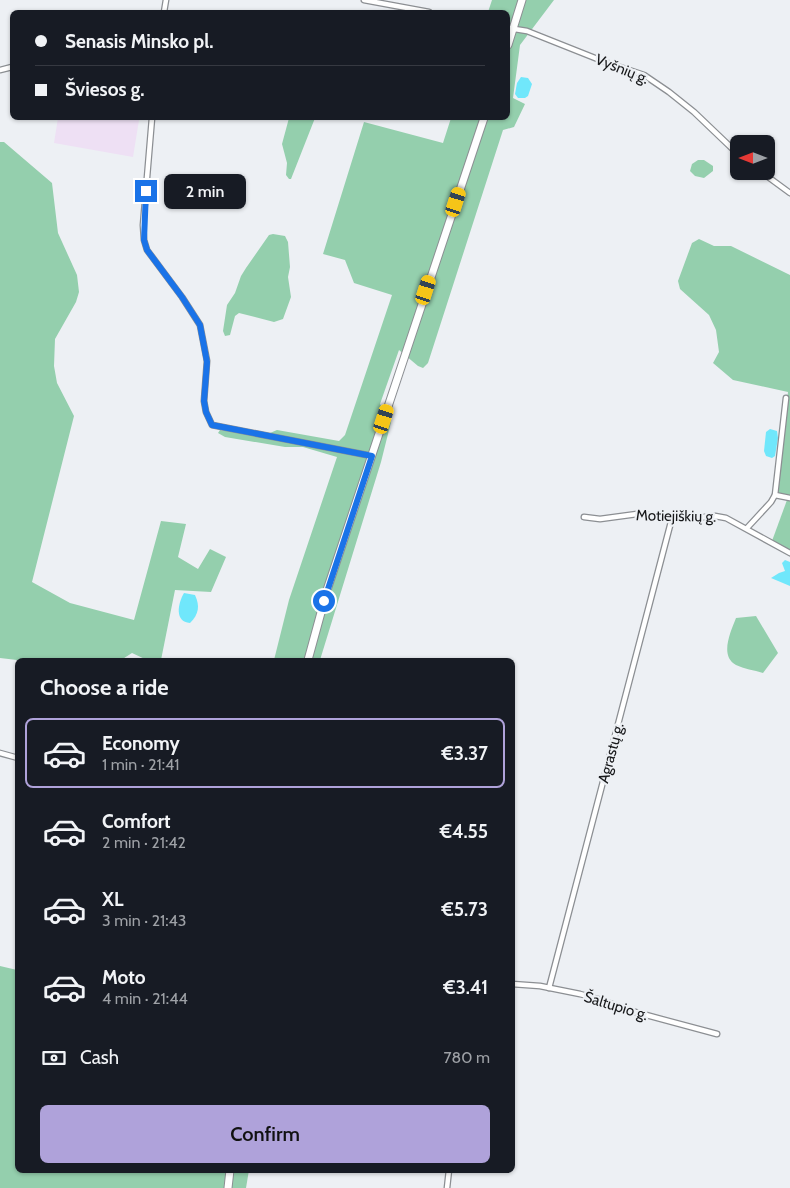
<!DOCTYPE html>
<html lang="en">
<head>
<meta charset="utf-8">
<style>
  body { margin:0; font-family:Cabin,sans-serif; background:#20242c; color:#f1f3f6; height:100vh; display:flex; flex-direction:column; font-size:19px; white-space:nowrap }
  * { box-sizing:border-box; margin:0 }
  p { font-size:16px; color:#9ea1a6 }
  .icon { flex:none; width:28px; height:28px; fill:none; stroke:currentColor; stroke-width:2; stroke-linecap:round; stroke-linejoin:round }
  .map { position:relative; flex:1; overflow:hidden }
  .panel { position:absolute; left:15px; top:658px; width:500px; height:515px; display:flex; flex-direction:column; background:#171b24; border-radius:8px; box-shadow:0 1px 4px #0004 }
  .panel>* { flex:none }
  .top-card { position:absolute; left:10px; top:10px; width:500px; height:110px; border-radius:8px; box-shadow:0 1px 4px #0004; display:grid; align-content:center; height:110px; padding:0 25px; background:#171b24 }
  .needle { width:32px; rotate:270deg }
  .controls { position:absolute; left:730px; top:135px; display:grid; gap:10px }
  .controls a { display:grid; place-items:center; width:45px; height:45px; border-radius:8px; background:#171b24; box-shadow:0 1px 4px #0004; font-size:25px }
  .end { position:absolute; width:22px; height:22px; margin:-11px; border:6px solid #1a73e8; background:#fff; box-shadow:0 0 0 2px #fff }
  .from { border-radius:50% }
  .bubble { position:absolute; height:35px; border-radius:8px; background:#171b24; box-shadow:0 1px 4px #0004; font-size:16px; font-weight:600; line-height:35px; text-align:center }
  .car { position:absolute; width:15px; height:30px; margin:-15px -8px; border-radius:6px; box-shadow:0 0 4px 1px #0007; background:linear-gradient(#f5c518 24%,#345 0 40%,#f5c518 0 76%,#345 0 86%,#f5c518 0) }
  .top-card b { display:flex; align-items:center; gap:18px; height:48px; font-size:19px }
  .top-card b+b { border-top:1px solid #363941 }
  .top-card i { width:12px; height:12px; background:#f1f3f6 }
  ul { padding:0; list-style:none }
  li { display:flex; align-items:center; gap:15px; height:70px; margin:0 10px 8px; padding:0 15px; border:2px solid transparent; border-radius:8px }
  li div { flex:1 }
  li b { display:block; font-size:19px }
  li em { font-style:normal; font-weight:600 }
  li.active { border-color:#afa2da }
  li>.icon { width:45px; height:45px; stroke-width:1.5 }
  h2 { padding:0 25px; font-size:22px; line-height:60px }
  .pay { display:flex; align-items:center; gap:12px; height:55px; padding:0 25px; font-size:19px }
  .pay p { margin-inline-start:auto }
  .primary-button { display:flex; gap:10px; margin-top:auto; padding:10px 25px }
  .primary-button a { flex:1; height:58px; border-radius:8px; background:#afa2da; color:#111; font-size:20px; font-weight:600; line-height:58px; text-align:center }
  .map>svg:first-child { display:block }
  .industrial { fill:#eee0f4 }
  .green { fill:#94cfad }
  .water { fill:#70e7fb }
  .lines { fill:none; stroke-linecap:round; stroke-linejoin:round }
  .minor-casing { stroke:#8c8f93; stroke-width:7 }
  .secondary-casing { stroke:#8c8f93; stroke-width:9 }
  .minor { stroke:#fff; stroke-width:4.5 }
  .secondary { stroke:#fff; stroke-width:7 }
  .route { stroke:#1a73e8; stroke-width:6 }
  .labels { text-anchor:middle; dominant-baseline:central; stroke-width:4.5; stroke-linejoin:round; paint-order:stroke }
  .street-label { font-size:15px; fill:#161719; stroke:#edf0f4 }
</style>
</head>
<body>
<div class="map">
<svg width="790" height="1188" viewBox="0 0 790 1188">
  <rect width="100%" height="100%" fill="#edf0f4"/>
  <path class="industrial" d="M58,118H121L139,120L133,157L54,143Z"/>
  <g class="green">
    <path d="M492,0H554L520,45L513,98L525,104L514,127L503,130L428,363L423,368L418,366L399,350L380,404L391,422L381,462L320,660H274L289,600L337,457L303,447H285L225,437L218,433L220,430L263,436L277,430L339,441L345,435L392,295L354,283L345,260L323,254L364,122L443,143L451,118H508V12H488Z"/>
    <path d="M289,118H315L291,179H289L286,175L287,163L282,144Z"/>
    <path d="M0,142H4L52,183L58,233L77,275L79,292L76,302L55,339L54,366L57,383L74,416L32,582L70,603L134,620L161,521L186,524L178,557L198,569L210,549L226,557L211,592L175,590L161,660H147L132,653L121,660H17L0,658Z"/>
    <path d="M698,160H704L713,166V171L704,178L695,176L690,171L692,164Z"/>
    <path d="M273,234L285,236L288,242L290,267L288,277L291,297L283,319L274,322L239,313L235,316L230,335L225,336L223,331L227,305L235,293L241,276L246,268L269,235Z"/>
    <path d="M699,239L714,246H731L790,275V497L778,494L788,392L733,380L713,363L719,352L716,330L709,315L680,289L678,281L692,243Z"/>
    <path d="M787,500H790V551L772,541Z"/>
    <path d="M756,616L778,653L763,673C754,670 744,669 736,665C719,656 731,631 736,618Z"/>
    <path d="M0,966L17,970L18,1170H249L246,1188H0Z"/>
  </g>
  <g class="water">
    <path d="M521,77L528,78L532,84L528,96L525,98H518L515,94L517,83Z"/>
    <path d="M770,429L777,431L778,438L775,456L772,458L766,456L764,451L766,432Z"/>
    <path d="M785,560L790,562V586L771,578L779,573L785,571L782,563Z"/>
    <path d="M184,593L195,595C200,606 199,614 190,623C174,622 178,603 184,593Z"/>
  </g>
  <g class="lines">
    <defs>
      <g id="minor">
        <path d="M364,0L429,12"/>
        <path d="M164,12L166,0"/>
        <path d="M508,28L527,31L605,62L644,75L669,92L694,112L739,155"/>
        <path d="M0,70L12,67"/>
        <path d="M152,118L143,225L144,240L147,250L182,297L200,325L207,361L204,401L206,412L212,425L372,456"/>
        <path d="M760,171L790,193"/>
        <path d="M775,495L790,498"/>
        <path d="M584,517L600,519L637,514L685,519L715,516L726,518L790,553"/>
        <path d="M747,528L771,502L775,495L786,398"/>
        <path d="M0,753L18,758"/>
        <path d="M512,984L540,986L580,994L598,999L635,1012L717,1034"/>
        <path d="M549,988L672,518"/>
        <path d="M447,1188L449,1170"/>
      </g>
      <g id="secondary">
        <path d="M508,45L522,0"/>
        <path d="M308,660L328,587L484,118"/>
        <path d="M228,1188L230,1170"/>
      </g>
    </defs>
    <use href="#minor" class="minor-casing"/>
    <use href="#secondary" class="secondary-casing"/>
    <use href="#minor" class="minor"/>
    <use href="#secondary" class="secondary"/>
  </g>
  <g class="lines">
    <path class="route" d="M146,191L144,240L147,250L182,297L200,325L207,362L204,401L206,412L212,425L372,456L324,601"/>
  </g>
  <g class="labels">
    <g class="street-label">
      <text transform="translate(622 69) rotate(22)">Vyšnių g.</text>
      <text transform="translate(676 516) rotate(1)">Motiejiškių g.</text>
      <text transform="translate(611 753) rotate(-75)">Agrastų g.</text>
      <text transform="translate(616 1006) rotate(17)">Šaltupio g.</text>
    </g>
  </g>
</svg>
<div class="controls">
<a><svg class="needle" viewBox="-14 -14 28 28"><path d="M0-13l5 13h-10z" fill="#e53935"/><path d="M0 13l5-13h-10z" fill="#9ea1a6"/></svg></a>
</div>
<i class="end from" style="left:324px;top:601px"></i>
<i class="end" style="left:146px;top:191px"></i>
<div class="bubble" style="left:164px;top:174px;width:82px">2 min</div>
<i class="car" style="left:456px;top:202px;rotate:18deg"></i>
<i class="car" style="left:426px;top:290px;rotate:18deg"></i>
<i class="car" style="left:384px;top:419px;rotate:18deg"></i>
<div class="top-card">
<b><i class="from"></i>Senasis Minsko pl.</b>
<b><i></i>Šviesos g.</b>
</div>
<section class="panel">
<h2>Choose a ride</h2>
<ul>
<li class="active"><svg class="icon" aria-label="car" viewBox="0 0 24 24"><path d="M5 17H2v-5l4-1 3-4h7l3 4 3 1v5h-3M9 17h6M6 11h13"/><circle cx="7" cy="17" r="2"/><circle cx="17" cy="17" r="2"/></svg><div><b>Economy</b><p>1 min · 21:41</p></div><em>€3.37</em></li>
<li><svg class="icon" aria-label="car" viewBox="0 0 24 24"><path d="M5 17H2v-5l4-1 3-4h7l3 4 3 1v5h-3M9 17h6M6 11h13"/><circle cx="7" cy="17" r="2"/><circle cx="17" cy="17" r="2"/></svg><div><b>Comfort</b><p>2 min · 21:42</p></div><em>€4.55</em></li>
<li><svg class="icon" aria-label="car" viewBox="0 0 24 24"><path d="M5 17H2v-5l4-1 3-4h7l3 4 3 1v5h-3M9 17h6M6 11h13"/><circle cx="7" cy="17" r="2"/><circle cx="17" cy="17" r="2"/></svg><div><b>XL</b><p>3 min · 21:43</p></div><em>€5.73</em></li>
<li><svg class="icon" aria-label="car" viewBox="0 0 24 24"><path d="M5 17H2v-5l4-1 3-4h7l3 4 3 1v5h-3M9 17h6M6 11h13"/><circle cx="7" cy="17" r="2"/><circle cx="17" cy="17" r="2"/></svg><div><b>Moto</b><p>4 min · 21:44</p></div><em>€3.41</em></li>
</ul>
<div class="pay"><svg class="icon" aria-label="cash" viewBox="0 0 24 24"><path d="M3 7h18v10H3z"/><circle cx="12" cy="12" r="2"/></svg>Cash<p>780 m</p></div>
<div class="primary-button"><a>Confirm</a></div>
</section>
</div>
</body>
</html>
